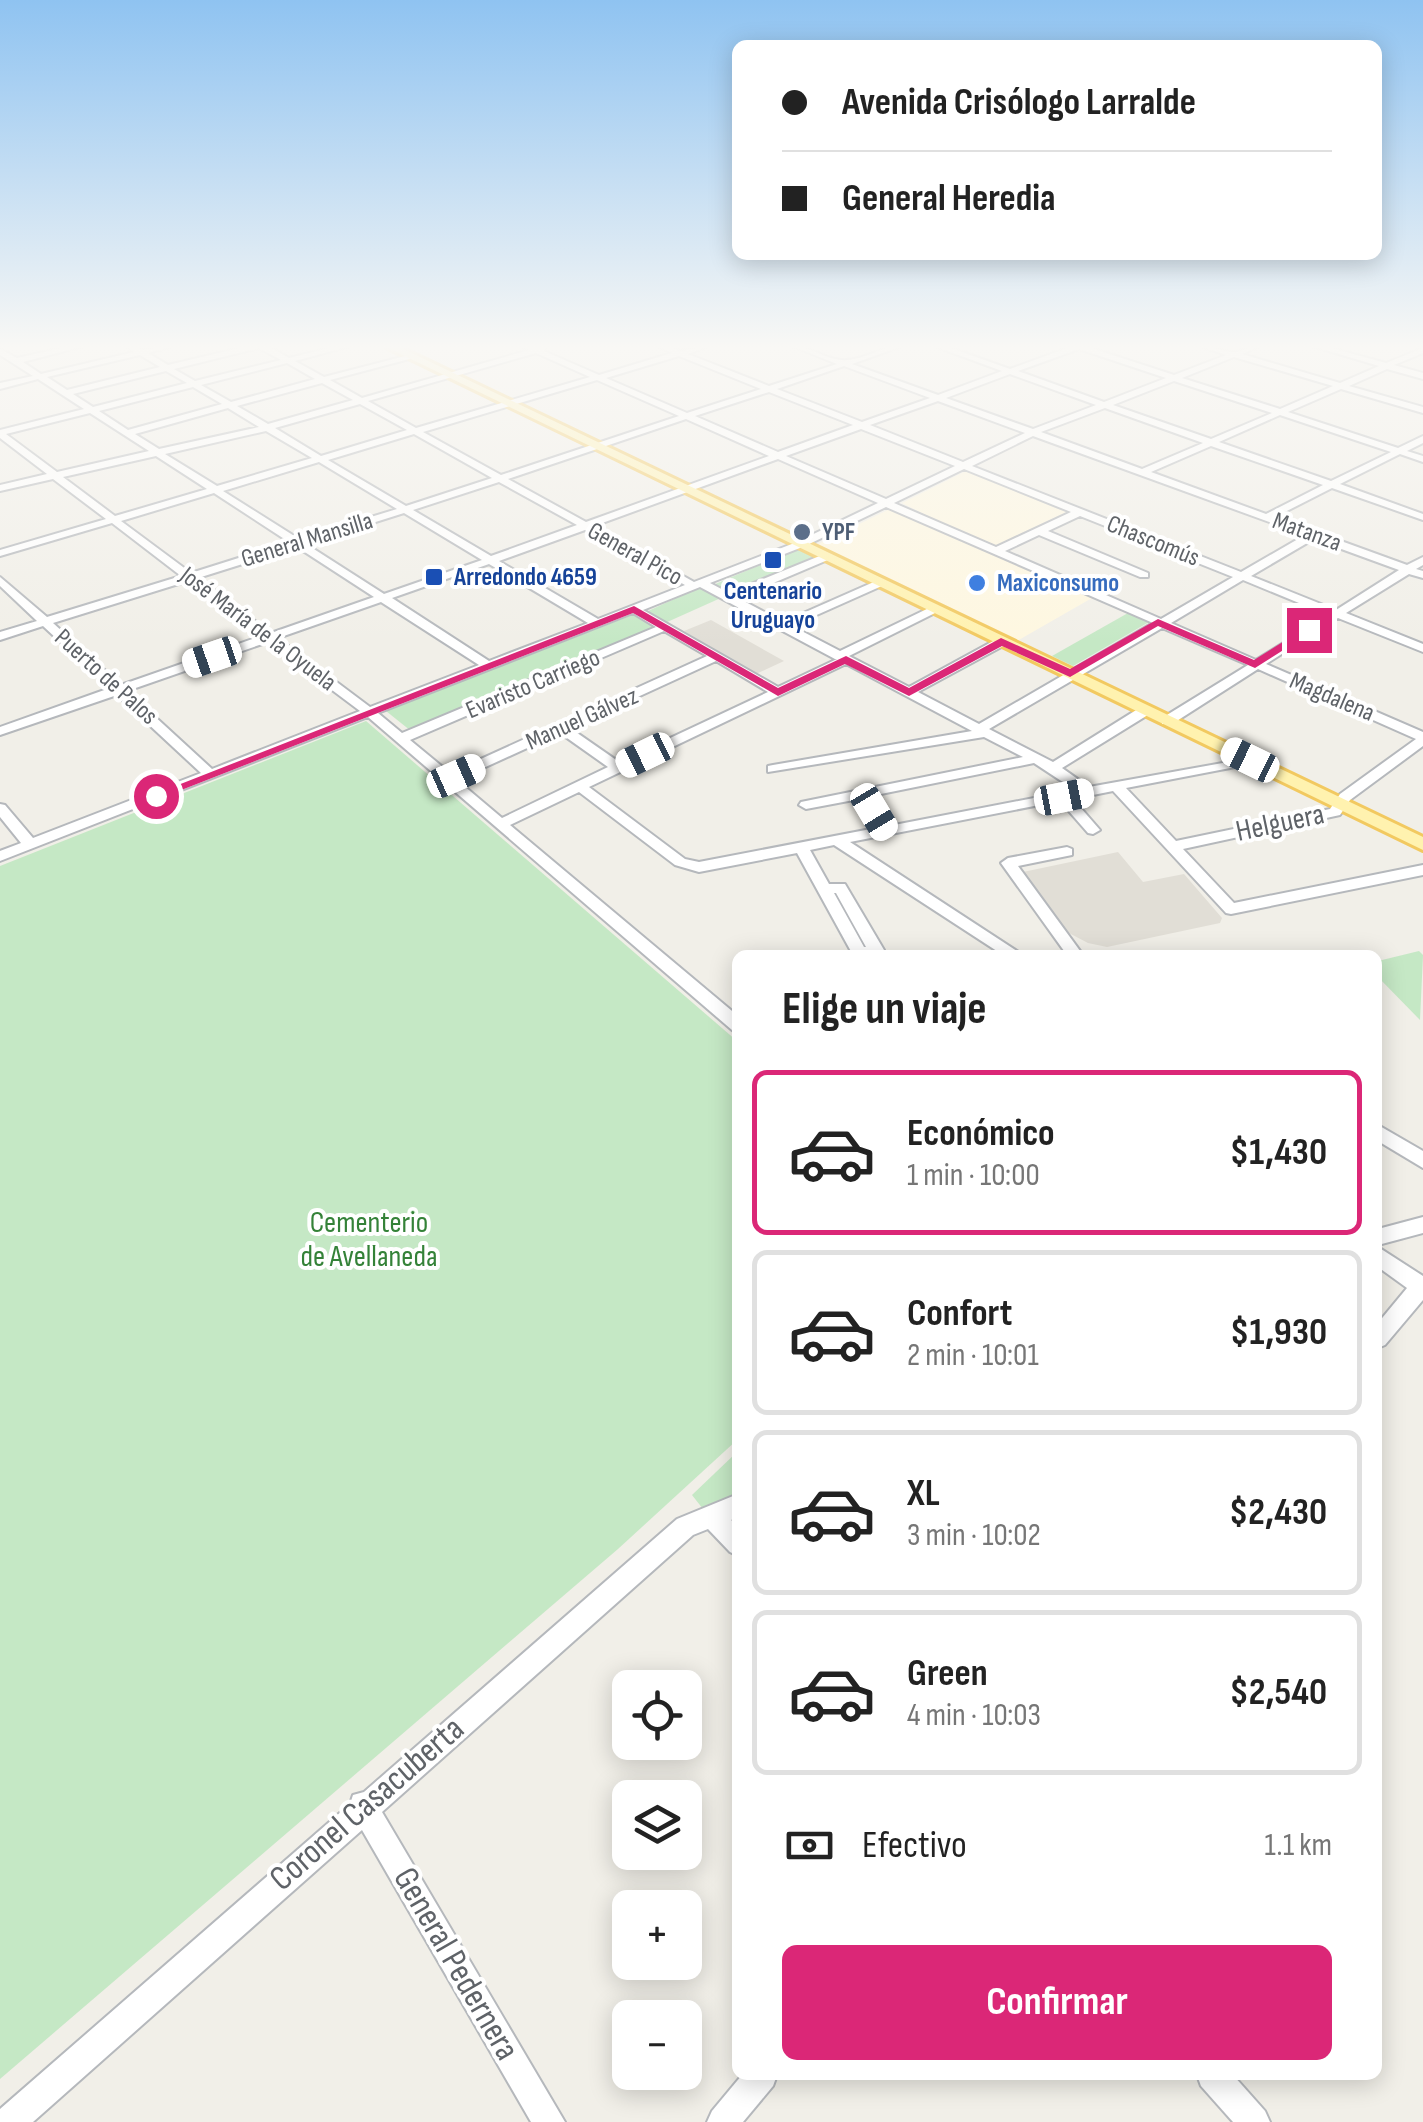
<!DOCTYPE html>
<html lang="es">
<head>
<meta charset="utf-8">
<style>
  body { margin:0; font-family:"Sofia Sans Condensed",sans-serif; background:#f6f6f6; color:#222; height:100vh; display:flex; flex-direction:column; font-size:38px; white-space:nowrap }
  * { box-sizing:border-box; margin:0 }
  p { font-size:32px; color:#767676 }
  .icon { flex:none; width:55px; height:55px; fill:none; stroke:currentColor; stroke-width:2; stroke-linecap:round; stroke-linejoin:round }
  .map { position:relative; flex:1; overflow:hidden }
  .side { position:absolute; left:732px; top:950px; width:650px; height:1130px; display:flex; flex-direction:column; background:#fff; border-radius:15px; box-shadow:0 5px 25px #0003 }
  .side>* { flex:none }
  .banner { position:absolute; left:732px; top:40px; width:650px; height:220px; border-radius:15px; box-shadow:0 5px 25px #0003; display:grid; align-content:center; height:220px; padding:0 50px; background:#fff }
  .buttons { position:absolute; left:612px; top:1670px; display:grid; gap:20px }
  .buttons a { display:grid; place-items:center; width:90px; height:90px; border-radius:15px; background:#fff; box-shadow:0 5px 25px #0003; font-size:50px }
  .end { position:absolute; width:45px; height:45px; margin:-22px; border:12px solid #db2777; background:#fff; box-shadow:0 0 0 5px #fff }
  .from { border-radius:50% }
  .car { position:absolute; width:30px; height:60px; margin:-30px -15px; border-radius:12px; box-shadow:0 0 8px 2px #0007; background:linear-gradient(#fff 24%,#345 0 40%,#fff 0 76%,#345 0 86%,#fff 0) }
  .banner b { display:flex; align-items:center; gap:35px; height:95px; font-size:38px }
  .banner b+b { border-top:2px solid #e0e0e0 }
  .banner i { width:25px; height:25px; background:#222 }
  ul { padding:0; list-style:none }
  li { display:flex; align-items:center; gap:30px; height:165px; margin:0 20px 15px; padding:0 30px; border:5px solid #e0e0e0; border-radius:15px }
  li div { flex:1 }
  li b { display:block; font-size:38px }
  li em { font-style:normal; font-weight:700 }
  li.active { border-color:#db2777 }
  li>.icon { width:90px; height:90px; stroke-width:1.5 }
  h2 { padding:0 50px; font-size:45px; line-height:120px }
  .pay { display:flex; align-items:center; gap:25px; height:110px; padding:0 50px; font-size:38px }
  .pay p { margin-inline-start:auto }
  .action { display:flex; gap:20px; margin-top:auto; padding:20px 50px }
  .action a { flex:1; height:115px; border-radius:15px; background:#db2777; color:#fff; font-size:40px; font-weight:700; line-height:115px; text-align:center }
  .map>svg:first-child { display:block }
  .commercial { fill:#fef7e0 }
  .education { fill:#e1ded6 }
  .green { fill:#c5e8c5 }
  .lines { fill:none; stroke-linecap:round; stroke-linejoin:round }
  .minor-casing { stroke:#b5b8bc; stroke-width:4 }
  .major-casing { stroke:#f2c960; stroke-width:6 }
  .minor { fill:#fff; fill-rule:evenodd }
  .major { fill:#fff2af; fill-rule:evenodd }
  .route { fill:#db2777 }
  .service-dot { fill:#5c6f8a; stroke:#fff; stroke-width:4 }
  .transit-dot { fill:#1a4fb4; stroke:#fff; stroke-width:4 }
  .shop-dot { fill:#3f7fe0; stroke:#fff; stroke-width:4 }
  .labels { text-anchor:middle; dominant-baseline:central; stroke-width:8; stroke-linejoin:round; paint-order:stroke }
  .far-service-label { font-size:25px; font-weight:bold; fill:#4e5e75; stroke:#fff; text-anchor:start }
  .far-street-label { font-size:25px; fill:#5f6368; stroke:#fff }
  .far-transit-label { font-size:25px; font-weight:bold; fill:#164399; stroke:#fff; text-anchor:start }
  .far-shop-label { font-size:25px; font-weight:bold; fill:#366cbe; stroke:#fff; text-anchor:start }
  .street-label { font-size:30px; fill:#5f6368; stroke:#fff }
  .park-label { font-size:30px; fill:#348238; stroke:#fff }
  .near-street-label { font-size:35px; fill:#5f6368; stroke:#fff }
</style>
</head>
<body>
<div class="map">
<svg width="1423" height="2122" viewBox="0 0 1423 2122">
  <rect width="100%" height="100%" fill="#f1efe8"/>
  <g class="commercial">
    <path d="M966,471L1066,512L992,548L902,503Z"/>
    <path d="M890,509L1092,598L1017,641L816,545Z"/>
  </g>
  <g class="education">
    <path d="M711,620L784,661L756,674L684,631Z"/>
    <path d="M1118,852L1143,882L1184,874L1222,918L1220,923L1107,947L1088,943L1067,932L1023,872Z"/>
  </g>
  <g class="green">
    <path d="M797,549L816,558L729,594L713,585Z"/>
    <path d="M698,588L723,597L665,623L646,612Z"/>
    <path d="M1128,613L1149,622L1073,666L1052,656Z"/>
    <path d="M635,614L655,628L411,731L386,711Z"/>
    <path d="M366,721L737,1041V1440L618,1549L0,2079V866Z"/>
    <path d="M1419,951L1423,955L1420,1020L1378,977V961Z"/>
    <path d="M737,1452V1495L703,1509L692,1495Z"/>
  </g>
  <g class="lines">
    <defs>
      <g id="minor">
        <path d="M70,346H84L23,362L41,374L134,352L126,346H135L142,350L173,346L148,353L168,365L248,346H268L289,358L337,346H350L295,361L324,377L413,354V358L330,380L362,398L529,350L522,346L545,347L544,351L599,375L672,353L657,346H668L680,351L709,346L688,354L769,386L837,364L792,346C811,346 829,362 847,360C866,359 882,346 902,346L852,364L938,395L1002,371L934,346H945L1010,369L1073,346H1085L1174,375L1226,355L1200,346C1211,346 1224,352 1234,352C1244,351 1250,346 1260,346L1242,354L1340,383L1379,366L1312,346H1324L1386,363L1423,348V353L1394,365L1423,373V379L1387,369L1349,386L1423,407V413L1341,389L1288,412L1398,448L1423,436V443L1407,451L1423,456V462L1400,454L1340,484L1423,514V520L1332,488L1275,517L1407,565L1423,557V565L1416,569L1423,571V578L1409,574L1346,613L1423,644V652L1338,618L1266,664L1423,732V746L1350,800L1340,815L1183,849L1234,903L1423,865V875L1231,914L1226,913L1113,791L1073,799L1100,830L1093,834L1088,833L1060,801L850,842L1023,955H1003L834,845L810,850L829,884H845L884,950L878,955H853L797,853L699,872L675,865L579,792L510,825L738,1016V1032L732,1030L368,717L0,861V851L21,843L0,817V804L5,805L33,838L201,773L117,695L0,735V727L110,688L43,626L0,640V632L37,621L0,586V577L47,617L181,576L112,523L0,556V550L106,519L53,479L0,491V485L47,474L0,438V430L84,409L38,379L0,389V383L33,376L0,355V349L17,358ZM259,348L281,360L195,381L174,369ZM1079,349L1166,378L1104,402L1018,371ZM536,353L590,377L416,428L368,401ZM140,355L160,367L67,390L47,377ZM679,356L761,389L687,413L606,378ZM1234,357L1333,386L1280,409L1182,378ZM287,363L315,379L231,402L201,385ZM844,366L930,398L862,422L777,389ZM166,371L187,383L93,407L73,394ZM1010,374L1096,405L1033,429L946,398ZM597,380L679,416L501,475L423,432ZM1174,381L1272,413L1211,439L1113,405ZM322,383L353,400L268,424L237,406ZM193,387L222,404L128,430L99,411ZM769,392L853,425L778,452L695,416ZM938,401L1025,433L963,462L870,425ZM360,404L407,430L321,456L275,428ZM228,408L259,427L159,449L135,434ZM1105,408L1203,443L1142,469L1041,432ZM90,413L149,451L57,472L6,434ZM1280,415L1391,452L1331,481L1219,442ZM686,419L769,456L586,522L508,479ZM861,429L955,466L886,499L786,456ZM266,431L312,458L217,486L165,454ZM414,434L492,478L406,506L328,460ZM1033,436L1305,535L1241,572L972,466ZM1211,446L1323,485L1266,514L1151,472ZM156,456L207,489L115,516L63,477ZM778,459L878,503L797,542L694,582L594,526ZM319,462L397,509L299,539L223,491ZM964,469L1071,512L996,547L894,503ZM499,482L577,525L491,556L413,510ZM214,493L289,542L191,573L121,521ZM886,507L1153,623L979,724L918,692L1005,645V639H997L909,687L849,656L939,611V607H931L840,651L792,626L884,585V581H876L783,622L738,598L830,559V555H822L729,593L710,583L805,546ZM404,513L482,560L384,594L306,544ZM1080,516L1233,577L1161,619L1005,551L1039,535L1140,577H1148V573L1048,531ZM585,530L685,585L598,619L499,561ZM1314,539L1399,570L1336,610L1251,576ZM297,547L374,597L271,633L198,578ZM489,564L588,623L489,661L392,598ZM1243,580L1328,615L1256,660L1171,623ZM188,581L261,636L121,685L53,623ZM700,587L835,659H837L778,687L643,610ZM381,602L479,665L370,707L278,638ZM633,613L656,627L402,733L378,713ZM1162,628L1248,665L1162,718V724H1172L1258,669L1416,739L1340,794L1330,809L1176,841L1126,788L1251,764L1256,763V757L1089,787L1062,768L1151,713V707H1141L1053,762L989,729ZM664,631L707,656L450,773L410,740ZM268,642L360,711L212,769L127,691ZM716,661L768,692L619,762L570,728ZM846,664L972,731L773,765L768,766V772L984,737L1023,757L801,802L799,805L806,809L859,799L876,828L699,862L685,859L589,787ZM560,733L608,767L502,818L457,780ZM1034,763L1075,790L889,826L871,796ZM834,893H836L866,947H864Z"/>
        <path d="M1067,847L1072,849V855L1018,866L1083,955H1067L1001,863L1008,858Z"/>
        <path d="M1378,1125L1423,1151V1168L1378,1141Z"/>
        <path d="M1423,1217V1233L1378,1245V1229Z"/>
        <path d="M1378,1247L1423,1276V1300L1385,1345L1378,1348V1323L1407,1288L1378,1267Z"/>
        <path d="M738,1494V1517L731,1520L738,1526V1556L730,1552L708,1529L693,1535L382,1812L565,2122H531L362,1830L33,2122H0V2109L350,1804L353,1795L364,1792L677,1519Z"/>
        <path d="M742,2075H777L773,2086L743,2122H707L712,2111Z"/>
        <path d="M1197,2075H1233L1265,2111L1270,2122H1233L1201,2086Z"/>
      </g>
      <path id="major" d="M384,346H397L1423,837V850Z"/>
    </defs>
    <use href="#minor" class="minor-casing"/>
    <use href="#major" class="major-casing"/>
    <use href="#minor" class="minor"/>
    <use href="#major" class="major"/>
  </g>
  <linearGradient id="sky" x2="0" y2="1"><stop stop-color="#8fc3f1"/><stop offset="0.54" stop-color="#f9f8f5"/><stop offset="1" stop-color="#f9f8f5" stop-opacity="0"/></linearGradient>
  <rect width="1423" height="643" fill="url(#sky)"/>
  <path class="route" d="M634,606L778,688L846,656L909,688L1001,638L1070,669L1158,619L1254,660L1305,628L1315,630L1255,668L1158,626L1070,677L1002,646L909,696L845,664L778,696L633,613L161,798L150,796Z"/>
  <circle class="service-dot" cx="802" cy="532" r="10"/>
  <g class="transit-dot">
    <rect x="763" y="550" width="20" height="20" rx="5"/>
    <rect x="424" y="567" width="20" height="20" rx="5"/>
  </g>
  <circle class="shop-dot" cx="977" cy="583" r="10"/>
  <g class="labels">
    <g class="far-service-label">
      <text x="822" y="532">YPF</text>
    </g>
    <g class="far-street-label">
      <text transform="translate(1307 532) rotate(20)">Matanza</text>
      <text transform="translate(307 540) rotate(-17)">General Mansilla</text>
      <text transform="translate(1153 541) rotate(22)">Chascomús</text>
      <text transform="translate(635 554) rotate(29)">General Pico</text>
      <text transform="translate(258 629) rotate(37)">José María de la Oyuela</text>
      <text transform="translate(106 677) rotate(42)">Puerto de Palos</text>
      <text transform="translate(533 684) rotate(-23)">Evaristo Carriego</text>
      <text transform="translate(1332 697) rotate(23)">Magdalena</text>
      <text transform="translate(582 719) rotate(-24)">Manuel Gálvez</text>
    </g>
    <g class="far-transit-label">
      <text x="454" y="577">Arredondo 4659</text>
      <text x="773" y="591" text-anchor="middle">Centenario<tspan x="773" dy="29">Uruguayo</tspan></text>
    </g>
    <g class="far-shop-label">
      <text x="997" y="583">Maxiconsumo</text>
    </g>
    <g class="street-label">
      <text transform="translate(1280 823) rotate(-12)">Helguera</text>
    </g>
    <g class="park-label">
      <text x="369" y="1223">Cementerio<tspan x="369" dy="34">de Avellaneda</tspan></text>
    </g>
    <g class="near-street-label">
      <text transform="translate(367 1804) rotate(-41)">Coronel Casacuberta</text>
      <text transform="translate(456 1964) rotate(60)">General Pedernera</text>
    </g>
  </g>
</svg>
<div class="buttons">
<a><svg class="icon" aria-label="locate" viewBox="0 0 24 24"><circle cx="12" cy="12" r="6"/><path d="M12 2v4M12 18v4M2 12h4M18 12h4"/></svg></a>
<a><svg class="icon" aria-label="layers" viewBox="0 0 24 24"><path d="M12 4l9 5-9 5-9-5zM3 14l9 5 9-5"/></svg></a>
<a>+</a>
<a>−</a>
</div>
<i class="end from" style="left:156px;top:796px"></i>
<i class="end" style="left:1309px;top:630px"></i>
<i class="car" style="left:212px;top:657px;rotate:251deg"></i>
<i class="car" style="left:645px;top:755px;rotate:244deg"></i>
<i class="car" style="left:1250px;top:760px;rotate:296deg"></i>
<i class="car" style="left:456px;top:776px;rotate:66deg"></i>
<i class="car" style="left:1064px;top:797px;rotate:79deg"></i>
<i class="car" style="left:874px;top:812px;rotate:149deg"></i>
<div class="banner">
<b><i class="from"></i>Avenida Crisólogo Larralde</b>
<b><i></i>General Heredia</b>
</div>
<section class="side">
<h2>Elige un viaje</h2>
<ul>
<li class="active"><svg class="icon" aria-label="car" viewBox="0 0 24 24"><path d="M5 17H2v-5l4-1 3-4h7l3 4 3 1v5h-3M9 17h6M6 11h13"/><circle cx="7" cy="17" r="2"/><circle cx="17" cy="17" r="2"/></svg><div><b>Económico</b><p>1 min · 10:00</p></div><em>$1,430</em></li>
<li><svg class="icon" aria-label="car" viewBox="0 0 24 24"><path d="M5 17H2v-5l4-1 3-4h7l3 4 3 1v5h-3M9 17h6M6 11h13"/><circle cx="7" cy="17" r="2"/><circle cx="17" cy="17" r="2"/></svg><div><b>Confort</b><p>2 min · 10:01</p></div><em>$1,930</em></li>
<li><svg class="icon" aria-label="car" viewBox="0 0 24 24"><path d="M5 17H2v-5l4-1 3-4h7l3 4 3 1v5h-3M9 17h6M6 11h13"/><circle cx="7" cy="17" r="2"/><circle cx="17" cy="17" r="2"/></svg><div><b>XL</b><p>3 min · 10:02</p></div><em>$2,430</em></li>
<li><svg class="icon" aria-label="car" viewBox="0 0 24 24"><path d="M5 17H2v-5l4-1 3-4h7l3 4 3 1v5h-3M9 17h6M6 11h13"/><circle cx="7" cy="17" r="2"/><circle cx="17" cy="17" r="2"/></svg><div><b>Green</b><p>4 min · 10:03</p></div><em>$2,540</em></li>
</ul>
<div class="pay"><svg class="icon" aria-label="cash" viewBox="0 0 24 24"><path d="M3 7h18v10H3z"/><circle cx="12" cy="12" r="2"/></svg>Efectivo<p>1.1 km</p></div>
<div class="action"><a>Confirmar</a></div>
</section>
</div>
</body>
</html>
